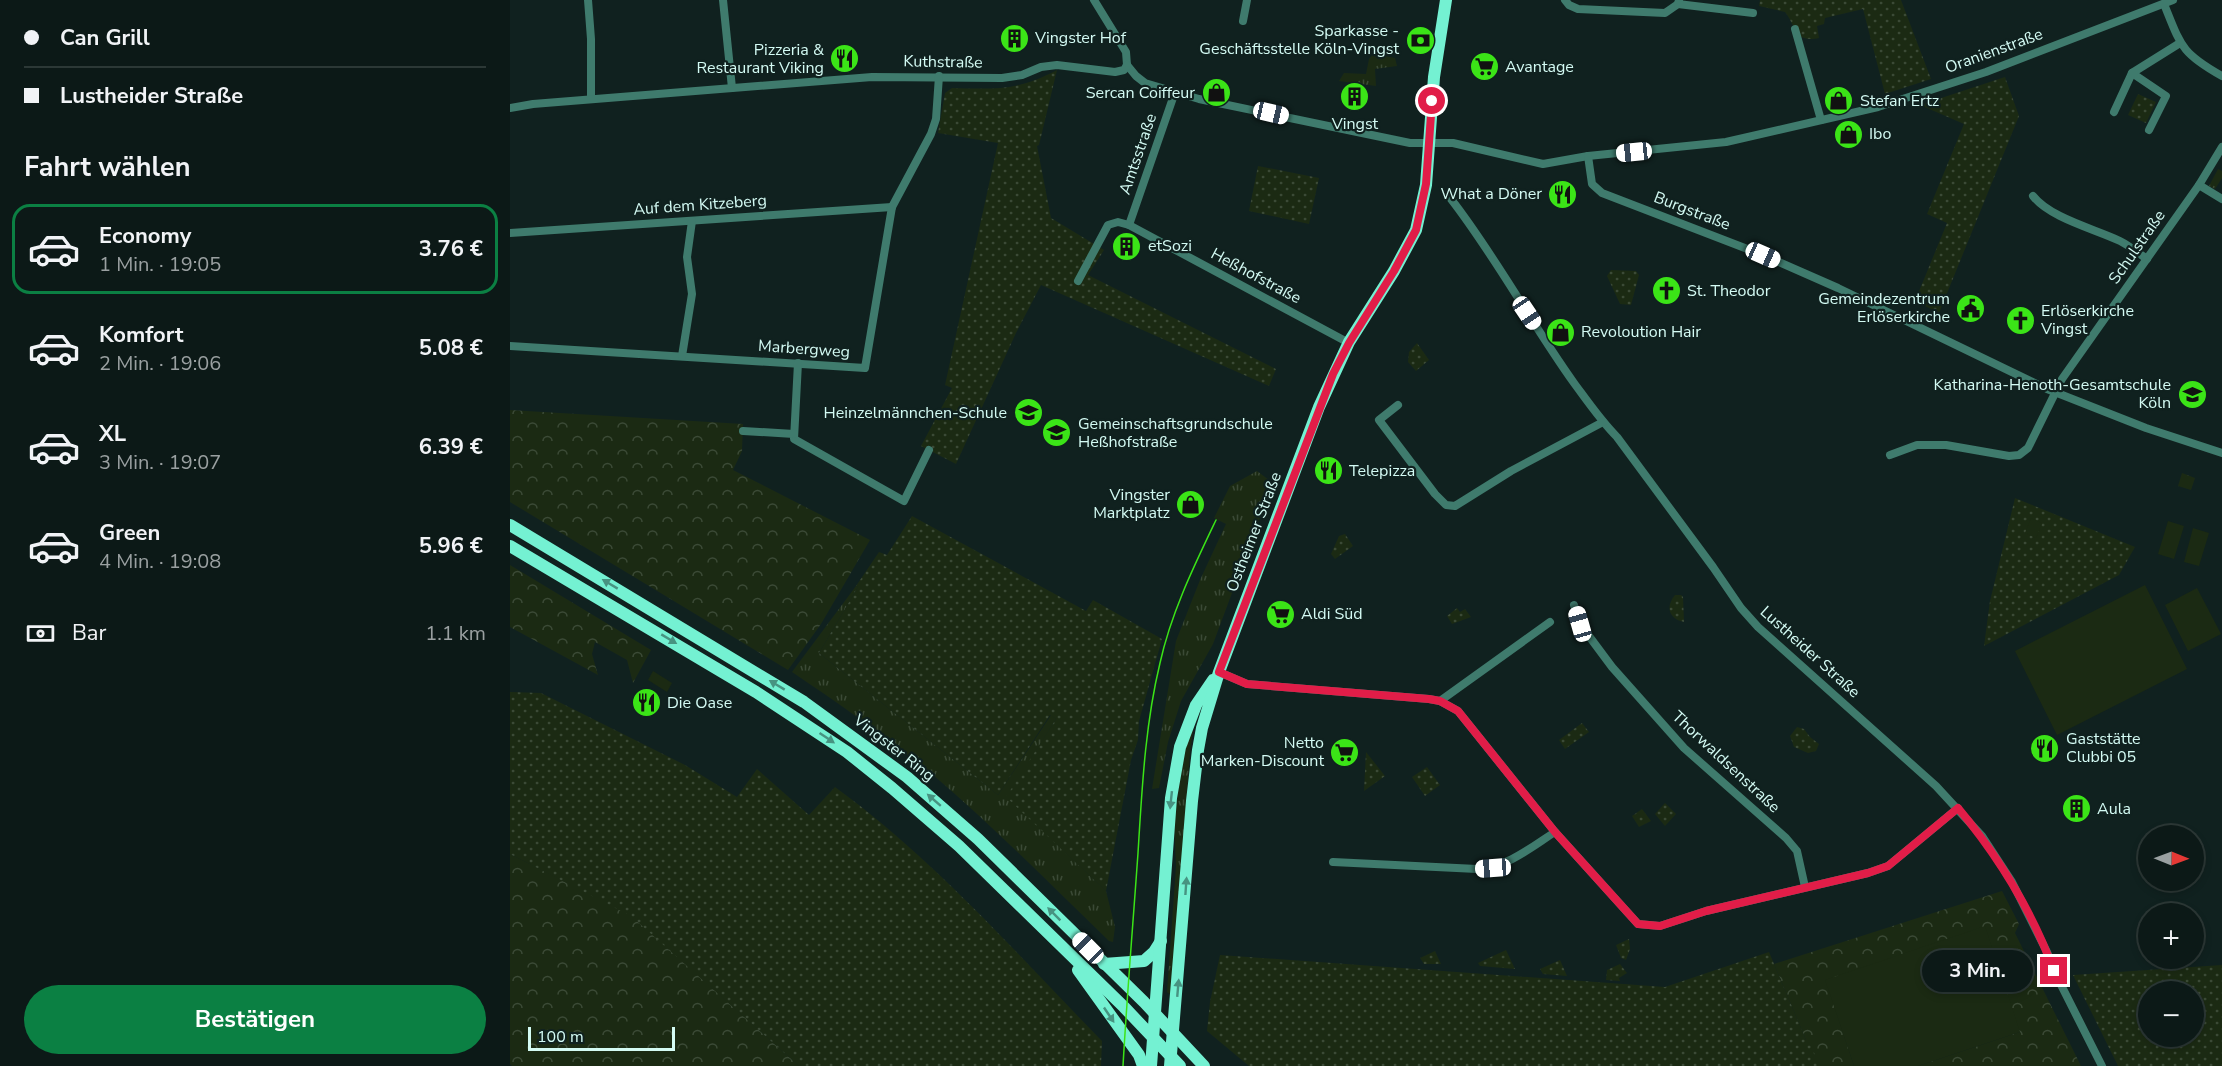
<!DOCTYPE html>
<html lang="de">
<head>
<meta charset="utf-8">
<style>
  body { margin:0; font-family:"Nunito Sans",sans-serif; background:#152220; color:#f1f3f6; height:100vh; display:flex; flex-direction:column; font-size:22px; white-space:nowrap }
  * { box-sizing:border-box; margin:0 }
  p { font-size:20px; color:#9aa0a1 }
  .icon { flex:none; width:33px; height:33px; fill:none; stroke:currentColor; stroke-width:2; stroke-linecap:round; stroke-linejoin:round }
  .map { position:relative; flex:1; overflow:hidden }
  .panel { display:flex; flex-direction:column; background:#0c1917; width:510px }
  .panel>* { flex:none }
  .hud { display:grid; align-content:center; height:132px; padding:0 24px; background:#0c1917 }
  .needle { width:39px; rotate:91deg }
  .controls { position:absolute; left:1628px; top:825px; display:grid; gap:12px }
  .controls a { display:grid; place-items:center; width:66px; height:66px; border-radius:50%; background:#0c1917; box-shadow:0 3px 9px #0003,0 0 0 2px #2c3836; font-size:30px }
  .scale { position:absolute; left:18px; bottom:15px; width:147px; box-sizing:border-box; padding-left:6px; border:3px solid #d4fbf4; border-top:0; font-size:16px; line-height:21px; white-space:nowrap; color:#d4fbf4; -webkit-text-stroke:4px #10211f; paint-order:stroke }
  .end { position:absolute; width:27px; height:27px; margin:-14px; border:8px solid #e11d48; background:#fff; box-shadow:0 0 0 3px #fff }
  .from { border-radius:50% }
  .bubble { position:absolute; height:42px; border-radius:21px; background:#0c1917; box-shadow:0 3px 9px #0003,0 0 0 2px #2c3836; font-size:20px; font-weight:700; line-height:42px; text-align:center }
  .car { position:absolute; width:18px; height:36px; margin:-18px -9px; border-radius:8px; box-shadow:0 0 4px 2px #0007; background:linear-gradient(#fff 24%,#345 0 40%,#fff 0 76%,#345 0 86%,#fff 0) }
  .hud b { display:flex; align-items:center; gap:21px; height:57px; font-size:22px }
  .hud b+b { border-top:2px solid #2c3836 }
  .hud i { width:15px; height:15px; background:#f1f3f6 }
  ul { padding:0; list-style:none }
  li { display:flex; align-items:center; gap:18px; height:90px; margin:0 12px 9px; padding:0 12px; border:3px solid transparent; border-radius:18px }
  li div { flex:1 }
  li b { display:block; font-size:22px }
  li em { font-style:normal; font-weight:700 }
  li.selected { border-color:#0b8043 }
  li>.icon { width:54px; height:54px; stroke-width:1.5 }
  h2 { padding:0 24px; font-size:27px; line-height:72px }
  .pay { display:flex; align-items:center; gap:15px; height:66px; padding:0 24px; font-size:22px }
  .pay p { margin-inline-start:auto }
  .cta { display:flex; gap:12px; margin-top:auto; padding:12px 24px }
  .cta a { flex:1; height:69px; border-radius:36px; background:#0b8043; color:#fff; font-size:24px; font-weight:700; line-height:69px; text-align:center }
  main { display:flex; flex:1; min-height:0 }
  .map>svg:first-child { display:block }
  .grass { fill:url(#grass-tufts) }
  .forest { fill:url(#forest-crowns) }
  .park { fill:url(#park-dots); fill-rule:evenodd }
  .pitch { fill:#1b2a13 }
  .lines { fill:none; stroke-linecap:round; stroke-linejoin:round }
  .street { stroke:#3f7b6d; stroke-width:8 }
  .secondary { stroke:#74f1d2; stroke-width:12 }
  .tram { stroke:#3be417; stroke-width:1.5 }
  .oneway { fill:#479381 }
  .route { stroke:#e11d48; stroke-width:8 }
  .labels { text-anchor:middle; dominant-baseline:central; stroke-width:4.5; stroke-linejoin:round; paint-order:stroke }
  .poi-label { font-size:16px; fill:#d4fbf4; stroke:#10211f; text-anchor:start }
  .street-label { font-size:16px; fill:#d4fbf4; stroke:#10211f }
</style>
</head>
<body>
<main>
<section class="panel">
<div class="hud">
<b><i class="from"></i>Can Grill</b>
<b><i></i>Lustheider Straße</b>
</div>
<h2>Fahrt wählen</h2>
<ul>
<li class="selected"><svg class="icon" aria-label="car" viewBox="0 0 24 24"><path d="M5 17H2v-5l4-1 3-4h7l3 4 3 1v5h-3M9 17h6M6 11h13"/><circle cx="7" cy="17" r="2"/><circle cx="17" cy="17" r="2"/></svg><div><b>Economy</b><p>1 Min. · 19:05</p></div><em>3.76 €</em></li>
<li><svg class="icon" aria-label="car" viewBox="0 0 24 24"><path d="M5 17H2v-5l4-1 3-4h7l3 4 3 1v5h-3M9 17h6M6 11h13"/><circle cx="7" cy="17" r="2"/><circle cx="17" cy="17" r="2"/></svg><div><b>Komfort</b><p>2 Min. · 19:06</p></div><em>5.08 €</em></li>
<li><svg class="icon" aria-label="car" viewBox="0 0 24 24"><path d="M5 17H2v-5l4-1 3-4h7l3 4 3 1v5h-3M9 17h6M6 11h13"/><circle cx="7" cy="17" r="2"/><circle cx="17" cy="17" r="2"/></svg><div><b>XL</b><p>3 Min. · 19:07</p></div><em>6.39 €</em></li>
<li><svg class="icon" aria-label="car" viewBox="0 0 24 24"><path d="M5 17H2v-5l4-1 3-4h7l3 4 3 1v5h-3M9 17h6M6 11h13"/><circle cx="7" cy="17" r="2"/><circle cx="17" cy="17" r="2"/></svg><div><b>Green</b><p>4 Min. · 19:08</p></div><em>5.96 €</em></li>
</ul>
<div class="pay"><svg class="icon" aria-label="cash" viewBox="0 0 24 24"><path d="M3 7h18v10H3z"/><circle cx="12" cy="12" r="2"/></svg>Bar<p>1.1 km</p></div>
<div class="cta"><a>Bestätigen</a></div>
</section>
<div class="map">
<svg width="1712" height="1066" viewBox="0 0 1712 1066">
  <defs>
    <pattern id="grass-tufts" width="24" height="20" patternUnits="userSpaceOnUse" patternTransform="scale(1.5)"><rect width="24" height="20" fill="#1b2a13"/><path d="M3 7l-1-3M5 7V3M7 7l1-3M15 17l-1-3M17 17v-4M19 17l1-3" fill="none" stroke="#3b4a36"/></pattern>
    <pattern id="forest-crowns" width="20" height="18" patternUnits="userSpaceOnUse" patternTransform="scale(1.5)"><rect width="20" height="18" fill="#1b2a13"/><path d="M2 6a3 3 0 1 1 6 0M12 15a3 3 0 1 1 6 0" fill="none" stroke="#3b4a36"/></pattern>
    <pattern id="park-dots" width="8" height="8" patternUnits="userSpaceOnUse" patternTransform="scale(1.5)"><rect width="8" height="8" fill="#1b2a13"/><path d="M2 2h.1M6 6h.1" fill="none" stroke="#3b4a36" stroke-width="1.8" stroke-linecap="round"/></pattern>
  </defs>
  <rect width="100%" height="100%" fill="#10211f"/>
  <g class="grass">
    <path d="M863,54L885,58L887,66L865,69L866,86L829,81L834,73L856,74L859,59Z"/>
    <path d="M1708,169L1712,171V178L1705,189L1699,186Z"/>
    <path d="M747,471L763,483L703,644L671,701L658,742L649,788L642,789L666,641L690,580L716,524L704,518L720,486Z"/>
    <path d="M1672,473L1685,478L1681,490L1668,486Z"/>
    <path d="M346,586L348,587L309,653L488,795L541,715L546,719L497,797L596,891L605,927L603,942L599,941C541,885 484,827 423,775C378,738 331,705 282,672Z"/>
    <path d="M680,730L683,731L680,752L662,996L657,992L666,866L664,822L673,756Z"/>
  </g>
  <g class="forest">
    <path d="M0,410L233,424L232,451L223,470L360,540L311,624L278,670L0,502Z"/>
    <path d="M0,565L141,650L123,683L117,660L85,642L82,654L88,675L0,627Z"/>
    <path d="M0,854L121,915L289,1066H2L0,1064Z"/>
    <path d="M1492,891L1509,924L1505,933L1571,1066H1408L1510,1032L1316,980L1344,1066H1307L1264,964Z"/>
  </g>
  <g class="park">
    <path d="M1250,0H1391L1421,79L1375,94L1353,9L1315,18L1314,24L1307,26L1309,38C1283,43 1287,27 1275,12L1249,6Z"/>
    <path d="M547,70L529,145L527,146L541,218L594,250L578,275L766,369L759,386L531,285L506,333L446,464L411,446L442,388L435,385L488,143L428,133L435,93L442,88C486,89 507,91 547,70Z"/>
    <path d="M1495,77L1509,116L1429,313L1405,301L1437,223L1417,214L1454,124L1410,105Z"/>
    <path d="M1628,94L1646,102L1636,123L1618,115Z"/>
    <path d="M748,166L809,178L799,224L739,211Z"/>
    <path d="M1101,270L1126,271L1129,275L1121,305L1110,304L1097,276Z"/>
    <path d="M907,343L919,360L906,371L898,362L899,352Z"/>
    <path d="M1505,498L1625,547L1609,575L1474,646L1480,601Z"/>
    <path d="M402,516L576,611L583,600L652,639L629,721L628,740L621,760L596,891L496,797L546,719L540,715L488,795L309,653L348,587L346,586L369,552L377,555Z"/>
    <path d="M835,534L843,546L825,559L821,554L829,536Z"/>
    <path d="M1165,595H1171L1173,597L1174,622C1159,619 1155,607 1165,595Z"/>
    <path d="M947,608L950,612L955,609L961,617L942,624L937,616Z"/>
    <path d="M0,692L31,693L175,765L227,797L247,769L299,815L325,787C424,859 506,953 592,1041L591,1066H289L121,916L0,854Z"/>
    <path d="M1072,723L1079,732L1055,749L1049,740Z"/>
    <path d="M1287,727L1294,729L1300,737L1309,744L1306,751L1298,753L1284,747L1280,736Z"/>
    <path d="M856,752L875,776L854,791Z"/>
    <path d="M917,767L930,785L915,796L902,777Z"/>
    <path d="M1155,803L1166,814L1155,826L1145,814Z"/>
    <path d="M1132,809L1141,821L1129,827L1122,816Z"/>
    <path d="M1119,939L1120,949L1116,960L1111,958L1106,945Z"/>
    <path d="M996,950L1005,969L970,966L968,963Z"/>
    <path d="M925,951L931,964H914L910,958Z"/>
    <path d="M1259,952L1296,1040L1298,1039L1309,1064L1307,1066H739L697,1031L700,1002L710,955L1155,987Z"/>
    <path d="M1050,960L1057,976L1033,974L1030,969Z"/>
    <path d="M1110,964L1117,973L1109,978L1110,981L1096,980L1097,970Z"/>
    <path d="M1712,965V1066H1608L1563,975ZM1638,992H1683V1036H1638Z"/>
  </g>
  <g class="pitch">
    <path d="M1521,518L1532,523L1526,538L1515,533Z"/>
    <path d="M1658,521L1674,526L1664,559L1648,554Z"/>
    <path d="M1683,528L1699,533L1689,566L1674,562Z"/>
    <path d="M1635,585L1677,669L1547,735L1505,651Z"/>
    <path d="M1687,588L1711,634L1678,651L1655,605Z"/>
    <path d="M143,671L162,683L157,692L138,680Z"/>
    <path d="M1475,926L1510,1032L1408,1066H1344L1315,980Z"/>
  </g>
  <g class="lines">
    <g class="street">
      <path d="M78,0L81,39V99"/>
      <path d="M213,0L222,88"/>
      <path d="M584,0L616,52L617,65"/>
      <path d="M1055,0L1059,5L1068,9L1155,13L1168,4L1169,0"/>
      <path d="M1168,4L1243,13"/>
      <path d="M1654,4C1671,46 1671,53 1712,76"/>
      <path d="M733,21L737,0"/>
      <path d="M1285,29L1311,120"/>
      <path d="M617,65L626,76L635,83L689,99L900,143H943L1033,164L1078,156L1216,142L1368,107L1476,72L1663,0"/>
      <path d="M1622,73L1656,96L1639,130"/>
      <path d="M0,108L23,104L362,77L492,78L512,75L531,67L547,65L605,72L614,70L617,65"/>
      <path d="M1604,112L1622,73L1670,43"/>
      <path d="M1078,156L1082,184L1092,193L1253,255L1328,288L1537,389L1636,428L1712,453"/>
      <path d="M1689,185L1712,199"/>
      <path d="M1523,196C1540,218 1585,229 1610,241C1620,246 1628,253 1637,259"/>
      <path d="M941,199C986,257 1021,323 1064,383C1078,402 1091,421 1107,437L1203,567L1231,608L1248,627L1426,786L1472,836L1502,882L1537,952L1544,971L1592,1066"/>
      <path d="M619,225L665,92"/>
      <path d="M0,233L382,207"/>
      <path d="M568,281L598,225L608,222L619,225L839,343"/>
      <path d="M0,346L355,368L382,207L421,134L426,119L429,76"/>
      <path d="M172,356L182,294L177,257L182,221"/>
      <path d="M288,363L284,439L394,501L419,450"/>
      <path d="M888,405L869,420L925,494L936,505L945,506L1001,471L1093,422"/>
      <path d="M233,431L284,434"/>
      <path d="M1380,455L1407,445H1436L1499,456L1509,455L1518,448L1552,379L1689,185L1712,147"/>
      <path d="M1064,605L1070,624L1102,667L1174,748L1276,838L1287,851L1295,887"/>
      <path d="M709,672L737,684L919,699L930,701L948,711L1045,832L1128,924L1150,926L1196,911L1358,873L1378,866L1448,808"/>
      <path d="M930,701L1040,622"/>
      <path d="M823,862L967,869C998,867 1020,848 1045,832"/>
    </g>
    <g class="secondary">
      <path d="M0,525L294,702L397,777L468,839L634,1002L694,1066"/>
      <path d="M0,546L246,692L337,752L382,788L449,846L614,1007L670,1066"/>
      <path d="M594,964L634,961L644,952L651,941"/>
      <path d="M568,970L629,1055L633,1066"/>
      <path d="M641,1066L661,798L670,747L686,705L703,680"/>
      <path d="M660,1066L682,801L688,750L692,728L709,672L809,407L839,342L884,271L906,230L916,185L924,77L936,0"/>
    </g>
    <path class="tram" d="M613,1066C617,995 623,924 628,853C632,789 635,725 650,663C661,613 684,566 706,520"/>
  </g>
  <defs><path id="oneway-solid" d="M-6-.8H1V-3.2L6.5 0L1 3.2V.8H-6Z" transform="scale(1.5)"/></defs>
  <g class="oneway">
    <use href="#oneway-solid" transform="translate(100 584) rotate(-149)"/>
    <use href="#oneway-solid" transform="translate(159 639) rotate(31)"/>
    <use href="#oneway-solid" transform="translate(267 685) rotate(-149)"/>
    <use href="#oneway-solid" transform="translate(317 738) rotate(34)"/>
    <use href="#oneway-solid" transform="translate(424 800) rotate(-139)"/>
    <use href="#oneway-solid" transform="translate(661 800) rotate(96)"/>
    <use href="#oneway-solid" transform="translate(676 886) rotate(-86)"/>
    <use href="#oneway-solid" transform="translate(544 914) rotate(-135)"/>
    <use href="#oneway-solid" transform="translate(668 988) rotate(-85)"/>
    <use href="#oneway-solid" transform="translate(599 1015) rotate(56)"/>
  </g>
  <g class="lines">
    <path class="route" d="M922,101L916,184L906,230L884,271L839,343L823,374L709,672L737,684L919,699L930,701L948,711L1045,832L1128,924L1150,926L1196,911L1358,873L1378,866L1448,808C1489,857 1522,911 1544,971"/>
  </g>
  <defs>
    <symbol id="building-disc" viewBox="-11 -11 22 22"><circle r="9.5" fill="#3be417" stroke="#10211f"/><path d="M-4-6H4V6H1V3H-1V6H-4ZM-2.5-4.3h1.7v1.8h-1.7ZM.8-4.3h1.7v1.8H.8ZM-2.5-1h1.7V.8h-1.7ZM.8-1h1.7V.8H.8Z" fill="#111"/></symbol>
    <symbol id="bank-disc" viewBox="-11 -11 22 22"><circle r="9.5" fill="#3be417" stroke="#10211f"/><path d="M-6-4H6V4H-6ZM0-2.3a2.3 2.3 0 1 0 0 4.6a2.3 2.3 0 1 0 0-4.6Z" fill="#111"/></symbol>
    <symbol id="restaurant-disc" viewBox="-11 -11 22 22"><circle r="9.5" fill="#3be417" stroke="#10211f"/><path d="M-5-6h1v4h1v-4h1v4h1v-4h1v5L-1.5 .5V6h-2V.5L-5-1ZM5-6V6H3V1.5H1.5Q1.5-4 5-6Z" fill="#111"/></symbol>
    <symbol id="supermarket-disc" viewBox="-11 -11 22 22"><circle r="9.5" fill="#3be417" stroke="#10211f"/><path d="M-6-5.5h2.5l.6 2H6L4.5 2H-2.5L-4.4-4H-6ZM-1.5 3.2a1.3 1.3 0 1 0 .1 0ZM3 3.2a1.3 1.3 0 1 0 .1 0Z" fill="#111"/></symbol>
    <symbol id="shop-disc" viewBox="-11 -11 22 22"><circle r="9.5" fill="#3be417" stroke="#10211f"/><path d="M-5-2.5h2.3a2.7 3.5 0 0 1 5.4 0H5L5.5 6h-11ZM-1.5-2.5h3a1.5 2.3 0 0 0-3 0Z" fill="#111"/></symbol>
    <symbol id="church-disc" viewBox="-11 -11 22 22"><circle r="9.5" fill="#3be417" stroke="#10211f"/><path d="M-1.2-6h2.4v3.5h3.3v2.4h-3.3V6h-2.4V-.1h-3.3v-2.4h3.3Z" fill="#111"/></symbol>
    <symbol id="civic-disc" viewBox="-11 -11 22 22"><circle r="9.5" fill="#3be417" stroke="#10211f"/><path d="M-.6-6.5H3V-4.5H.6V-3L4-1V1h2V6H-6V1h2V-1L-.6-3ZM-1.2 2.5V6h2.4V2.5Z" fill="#111"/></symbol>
    <symbol id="school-disc" viewBox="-11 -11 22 22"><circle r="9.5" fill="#3be417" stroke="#10211f"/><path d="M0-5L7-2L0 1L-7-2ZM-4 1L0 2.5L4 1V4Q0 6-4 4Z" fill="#111"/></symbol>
  </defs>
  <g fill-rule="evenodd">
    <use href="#building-disc" x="488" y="22" width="33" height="33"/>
    <use href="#bank-disc" x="894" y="24" width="33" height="33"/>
    <use href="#restaurant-disc" x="318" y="42" width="33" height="33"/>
    <use href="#supermarket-disc" x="958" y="50" width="33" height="33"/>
    <use href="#shop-disc" x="690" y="76" width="33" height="33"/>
    <use href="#building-disc" x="828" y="80" width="33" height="33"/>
    <use href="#shop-disc" x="1312" y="84" width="33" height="33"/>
    <use href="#shop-disc" x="1322" y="118" width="33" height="33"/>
    <use href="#restaurant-disc" x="1036" y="178" width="33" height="33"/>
    <use href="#building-disc" x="600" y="230" width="33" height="33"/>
    <use href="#church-disc" x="1140" y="274" width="33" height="33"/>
    <use href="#civic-disc" x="1444" y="292" width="33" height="33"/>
    <use href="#church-disc" x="1494" y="304" width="33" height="33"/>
    <use href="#shop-disc" x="1034" y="316" width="33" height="33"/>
    <use href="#school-disc" x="1666" y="378" width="33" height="33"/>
    <use href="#school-disc" x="502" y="396" width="33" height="33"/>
    <use href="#school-disc" x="530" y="416" width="33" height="33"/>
    <use href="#restaurant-disc" x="802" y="454" width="33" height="33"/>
    <use href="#shop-disc" x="664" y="488" width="33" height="33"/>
    <use href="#supermarket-disc" x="754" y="598" width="33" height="33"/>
    <use href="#restaurant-disc" x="120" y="686" width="33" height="33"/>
    <use href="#restaurant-disc" x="1518" y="732" width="33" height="33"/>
    <use href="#supermarket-disc" x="818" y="736" width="33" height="33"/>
    <use href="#building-disc" x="1550" y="792" width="33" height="33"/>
  </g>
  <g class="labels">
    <g class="poi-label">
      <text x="889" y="31" text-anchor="end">Sparkasse -<tspan x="889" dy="18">Geschäftsstelle Köln-Vingst</tspan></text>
      <text x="525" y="38">Vingster Hof</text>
      <text x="314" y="50" text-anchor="end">Pizzeria &amp;<tspan x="314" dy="18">Restaurant Viking</tspan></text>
      <text x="995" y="67">Avantage</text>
      <text x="685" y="93" text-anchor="end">Sercan Coiffeur</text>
      <text x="1350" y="101">Stefan Ertz</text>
      <text x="845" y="124" text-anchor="middle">Vingst</text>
      <text x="1359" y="134">Ibo</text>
      <text x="1032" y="194" text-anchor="end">What a Döner</text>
      <text x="638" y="246">etSozi</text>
      <text x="1177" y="291">St. Theodor</text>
      <text x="1440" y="299" text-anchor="end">Gemeindezentrum<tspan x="1440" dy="18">Erlöserkirche</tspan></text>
      <text x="1531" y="311">Erlöserkirche<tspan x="1531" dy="18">Vingst</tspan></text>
      <text x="1071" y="332">Revoloution Hair</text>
      <text x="1661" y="385" text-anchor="end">Katharina-Henoth-Gesamtschule<tspan x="1661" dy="18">Köln</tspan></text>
      <text x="497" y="413" text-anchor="end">Heinzelmännchen-Schule</text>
      <text x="568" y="424">Gemeinschaftsgrundschule<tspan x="568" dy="18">Heßhofstraße</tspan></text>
      <text x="839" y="471">Telepizza</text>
      <text x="660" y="495" text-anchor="end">Vingster<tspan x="660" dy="18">Marktplatz</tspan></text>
      <text x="791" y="614">Aldi Süd</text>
      <text x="157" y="703">Die Oase</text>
      <text x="1556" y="739">Gaststätte<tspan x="1556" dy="18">Clubbi 05</tspan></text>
      <text x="814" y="743" text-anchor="end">Netto<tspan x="814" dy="18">Marken-Discount</tspan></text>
      <text x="1587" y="809">Aula</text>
    </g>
    <g class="street-label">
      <text transform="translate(1484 51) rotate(-20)">Oranienstraße</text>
      <text transform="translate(433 62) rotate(1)">Kuthstraße</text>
      <text transform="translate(628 154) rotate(-71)">Amtsstraße</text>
      <text transform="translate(190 205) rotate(-4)">Auf dem Kitzeberg</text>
      <text transform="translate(1182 211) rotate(21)">Burgstraße</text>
      <text transform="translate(1627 247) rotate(-55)">Schulstraße</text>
      <text transform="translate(746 276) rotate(28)">Heßhofstraße</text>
      <text transform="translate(294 349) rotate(4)">Marbergweg</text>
      <text transform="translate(744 532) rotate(-69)">Ostheimer Straße</text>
      <text transform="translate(1300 652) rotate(42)">Lustheider Straße</text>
      <text transform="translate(384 748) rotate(38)">Vingster Ring</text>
      <text transform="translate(1216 762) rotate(43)">Thorwaldsenstraße</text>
    </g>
  </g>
</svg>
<div class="controls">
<a><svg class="needle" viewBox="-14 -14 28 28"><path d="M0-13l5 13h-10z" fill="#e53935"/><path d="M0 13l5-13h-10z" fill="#9aa0a1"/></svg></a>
<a>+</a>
<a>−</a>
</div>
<div class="scale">100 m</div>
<i class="end from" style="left:922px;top:101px"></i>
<i class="end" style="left:1544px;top:971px"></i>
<div class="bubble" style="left:1412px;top:950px;width:111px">3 Min.</div>
<i class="car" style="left:761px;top:113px;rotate:103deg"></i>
<i class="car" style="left:1124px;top:152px;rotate:264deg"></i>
<i class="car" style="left:1253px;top:255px;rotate:114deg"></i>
<i class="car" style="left:1017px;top:313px;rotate:146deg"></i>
<i class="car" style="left:1070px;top:624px;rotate:344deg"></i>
<i class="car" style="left:983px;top:868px;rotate:266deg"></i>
<i class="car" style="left:578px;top:948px;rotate:315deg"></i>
</div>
</main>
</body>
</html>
